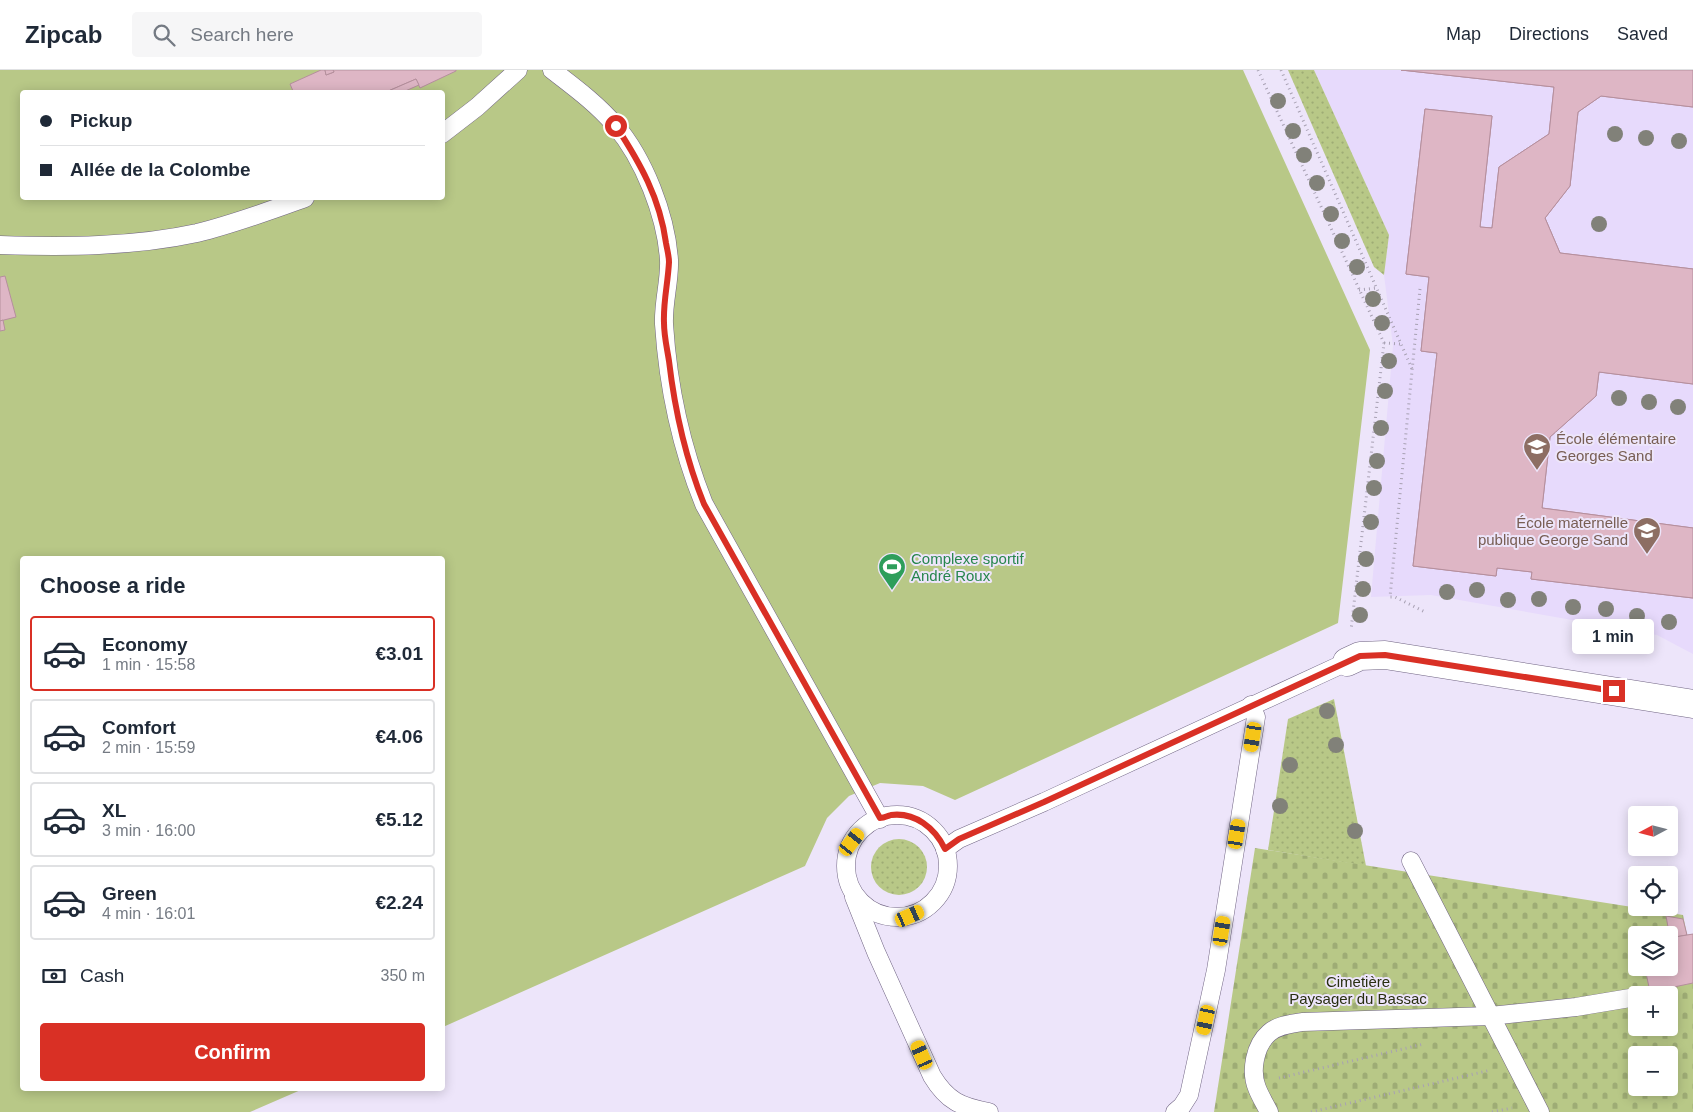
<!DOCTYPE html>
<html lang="en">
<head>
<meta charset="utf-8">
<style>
  body { margin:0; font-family:Arial,sans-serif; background:#f6f6f7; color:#1f2937; height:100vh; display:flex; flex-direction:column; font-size:19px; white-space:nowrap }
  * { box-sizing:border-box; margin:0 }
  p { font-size:16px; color:#747a83 }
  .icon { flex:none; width:28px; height:28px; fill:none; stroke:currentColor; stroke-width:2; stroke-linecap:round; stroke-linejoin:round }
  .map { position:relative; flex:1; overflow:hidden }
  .details { position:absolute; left:20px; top:486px; width:425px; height:535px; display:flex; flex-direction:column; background:#fff; border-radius:5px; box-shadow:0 2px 12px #0003 }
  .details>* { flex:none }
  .top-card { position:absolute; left:20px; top:20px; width:425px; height:110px; border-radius:5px; box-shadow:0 2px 12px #0003; display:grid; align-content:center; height:110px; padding:0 20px; background:#fff }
  .needle { width:32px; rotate:263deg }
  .controls { position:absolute; left:1628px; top:736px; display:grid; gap:10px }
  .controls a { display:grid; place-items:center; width:50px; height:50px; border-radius:5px; background:#fff; box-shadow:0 2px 12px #0003; font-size:25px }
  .end { position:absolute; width:22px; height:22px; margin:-11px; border:6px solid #d93025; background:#fff; box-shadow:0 0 0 2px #fff }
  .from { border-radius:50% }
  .bubble { position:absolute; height:35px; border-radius:5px; background:#fff; box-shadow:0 2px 12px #0003; font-size:16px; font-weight:800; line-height:35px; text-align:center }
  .car { position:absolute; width:15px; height:30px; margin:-15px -8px; border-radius:6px; box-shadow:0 0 4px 1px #0007; background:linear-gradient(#f5c518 24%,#345 0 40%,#f5c518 0 76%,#345 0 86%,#f5c518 0) }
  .top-card b { display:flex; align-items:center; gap:18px; height:48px; font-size:19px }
  .top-card b+b { border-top:1px solid #e0e1e3 }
  .top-card i { width:12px; height:12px; background:#1f2937 }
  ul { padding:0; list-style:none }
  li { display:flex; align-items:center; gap:15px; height:75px; margin:0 10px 8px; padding:0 10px; border:2px solid #e0e1e3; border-radius:5px }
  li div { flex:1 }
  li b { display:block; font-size:19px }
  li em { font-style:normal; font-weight:800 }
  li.on { border-color:#d93025 }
  li>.icon { width:45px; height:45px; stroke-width:1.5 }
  h2 { padding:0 20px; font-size:22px; line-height:60px }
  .pay { display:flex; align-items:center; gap:12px; height:55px; padding:0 20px; font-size:19px }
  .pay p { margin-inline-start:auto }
  .cta { display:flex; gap:10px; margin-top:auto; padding:10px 20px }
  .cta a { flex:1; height:58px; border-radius:5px; background:#d93025; color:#fff; font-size:20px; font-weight:800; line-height:58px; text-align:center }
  header { display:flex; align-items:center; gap:30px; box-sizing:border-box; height:70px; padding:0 25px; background:#fff; border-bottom:1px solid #e0e1e3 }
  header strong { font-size:24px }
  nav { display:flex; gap:28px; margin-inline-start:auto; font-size:18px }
  .search { width:350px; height:45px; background:#f6f6f7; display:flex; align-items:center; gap:12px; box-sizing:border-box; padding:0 18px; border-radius:5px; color:#747a83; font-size:19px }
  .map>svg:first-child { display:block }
  .built { fill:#e7dafc }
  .grass { fill:url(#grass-dots) }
  .cemetery { fill:url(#cemetery-stones); fill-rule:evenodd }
  .green { fill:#b8c887; fill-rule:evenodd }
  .building { fill:#deb6c5; stroke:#b58f9d; fill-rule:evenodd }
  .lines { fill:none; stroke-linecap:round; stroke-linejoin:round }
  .service-casing { stroke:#706483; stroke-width:19 }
  .minor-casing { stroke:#706483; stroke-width:29 }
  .path { stroke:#a8a1b3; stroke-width:3; stroke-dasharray:1 4; stroke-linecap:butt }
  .service { stroke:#fff; stroke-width:18 }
  .minor { stroke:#fff; stroke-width:28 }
  .tree { fill:#818179 }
  .route { stroke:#d93025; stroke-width:6 }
  .labels { text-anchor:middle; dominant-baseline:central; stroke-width:4; stroke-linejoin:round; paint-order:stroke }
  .education-label { font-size:15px; fill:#785e54; stroke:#ede5fa; text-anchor:start }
  .leisure-label { font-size:15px; fill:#27864d; stroke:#ede5fa; text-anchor:start }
  .park-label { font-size:15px; fill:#292f10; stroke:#ede5fa }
</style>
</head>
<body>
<header>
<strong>Zipcab</strong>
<div class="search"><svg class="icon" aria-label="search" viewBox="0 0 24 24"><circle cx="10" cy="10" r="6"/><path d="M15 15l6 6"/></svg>Search here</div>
<nav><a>Map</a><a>Directions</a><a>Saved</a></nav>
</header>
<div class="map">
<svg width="1693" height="1042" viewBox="0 0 1693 1042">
  <defs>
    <pattern id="grass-dots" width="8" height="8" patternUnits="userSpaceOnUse" patternTransform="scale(1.25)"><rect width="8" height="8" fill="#b8c887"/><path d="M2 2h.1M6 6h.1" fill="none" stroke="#9eac75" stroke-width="1.8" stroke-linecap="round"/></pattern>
    <pattern id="cemetery-stones" width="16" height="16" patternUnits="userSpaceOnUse" patternTransform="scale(1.25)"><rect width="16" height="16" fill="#b8c887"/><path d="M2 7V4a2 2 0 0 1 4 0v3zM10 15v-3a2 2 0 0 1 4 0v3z" fill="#9eac75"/></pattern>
  </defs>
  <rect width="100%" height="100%" fill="#ede5fa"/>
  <path class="built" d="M1314,0H1693V584L1657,565L1431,525L1371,527L1393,276L1384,205L1389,165Z"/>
  <g class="grass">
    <path d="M1288,0H1314L1389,165L1384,205L1374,197Z"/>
    <path d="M1334,629L1366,796L1268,780L1288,649Z"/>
    <circle cx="899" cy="797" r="28"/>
  </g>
  <path class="cemetery" d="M1255,778L1683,845L1687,865L1693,864V1042H1214ZM1636,865H1669V898H1636ZM1636,925H1669V958H1636ZM1636,985H1669V1018H1636Z"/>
  <path class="green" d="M0,0H1243L1370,280L1338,553L955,730L923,716L880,713L849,726L827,748L805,796L443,957L442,489H22V1019H303L250,1042H0ZM22,22H442V128H22Z"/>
  <g class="building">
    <path d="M321,0H325L326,5L334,2L333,0H456V1L420,18L416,9L386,22H290L293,21L290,14Z"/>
    <path d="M325,0H333L334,2L326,5Z"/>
    <path d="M1401,0H1693V37L1601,26L1578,42L1570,116L1545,148L1560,183L1693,199V314L1599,302L1596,326L1550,367L1542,438L1693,458V528L1531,509L1532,502L1497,498L1496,506L1413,496L1437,283L1421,281L1429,207L1406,204L1425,39L1492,46L1480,157L1492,158L1499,97L1549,64L1554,17ZM1501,316L1517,318L1503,439L1486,437Z"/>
    <path d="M1401,0H1693V37L1601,26L1578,42L1570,116L1545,148L1560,183L1693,199V314L1599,302L1596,326L1550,367L1542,438L1693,458V528L1531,509L1532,502L1497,498L1496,506L1413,496L1437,283L1421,281L1429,207L1406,204L1425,39L1492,46L1480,157L1492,158L1499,97L1549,64L1554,17Z"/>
    <path d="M416,9L419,15L403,22H386Z"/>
    <path d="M5,206L16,247L0,251V207Z"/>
    <path d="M3,250L5,260L0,261V251Z"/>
    <path d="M1666,846L1683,849L1687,865L1670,868Z"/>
    <path d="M1693,864V913L1650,922L1645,898H1669V868Z"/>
  </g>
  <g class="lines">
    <defs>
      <g id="service">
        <path d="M552,0C574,17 596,33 615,55C644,89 666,145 669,190C670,210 663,233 664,254C668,316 681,377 704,434L880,749"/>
        <path d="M442,64L477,37L518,0"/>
        <path d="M0,175C65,177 133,177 197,163C234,154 269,141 305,128"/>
        <circle cx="897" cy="796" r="51"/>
        <path d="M945,779L959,769L1044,732L1347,592"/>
        <path d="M1411,791L1540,1042"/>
        <path d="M854,827L876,882L932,1006C947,1031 961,1037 989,1042"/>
        <path d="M1175,1042L1182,1036L1189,1025L1216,900L1256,647L1251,635"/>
        <path d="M1269,1042C1265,1034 1260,1026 1257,1018C1250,1001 1255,975 1269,963C1278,955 1291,954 1302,952L1490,946L1576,937L1636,927"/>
      </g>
      <path id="minor" d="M1347,592L1360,586L1385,585L1693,634"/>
    </defs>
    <use href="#service" class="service-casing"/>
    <use href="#minor" class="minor-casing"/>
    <g class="path">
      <path d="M1258,0L1384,273L1351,560"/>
      <path d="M1281,0L1412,299"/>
      <path d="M1420,219L1390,527H1395L1425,542"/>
      <path d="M1359,220L1377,218"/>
      <path d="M1384,273L1401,274"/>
      <path d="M1279,1008L1424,974"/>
      <path d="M1311,1042L1491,1000"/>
      <path d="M1492,1042L1512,1038"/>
    </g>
    <use href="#service" class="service"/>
    <use href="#minor" class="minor"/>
  </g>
  <g class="tree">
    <circle cx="1278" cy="31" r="8"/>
    <circle cx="1293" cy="61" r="8"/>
    <circle cx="1615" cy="64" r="8"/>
    <circle cx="1646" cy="68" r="8"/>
    <circle cx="1679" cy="71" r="8"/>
    <circle cx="1304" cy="85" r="8"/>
    <circle cx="1317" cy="113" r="8"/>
    <circle cx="1331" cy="144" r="8"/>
    <circle cx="1599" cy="154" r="8"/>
    <circle cx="1342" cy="171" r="8"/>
    <circle cx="1357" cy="197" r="8"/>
    <circle cx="1373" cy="229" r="8"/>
    <circle cx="1382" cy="253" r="8"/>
    <circle cx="1389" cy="291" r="8"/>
    <circle cx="1385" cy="321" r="8"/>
    <circle cx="1619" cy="328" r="8"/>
    <circle cx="1649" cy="332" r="8"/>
    <circle cx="1678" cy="337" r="8"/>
    <circle cx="1381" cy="358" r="8"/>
    <circle cx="1377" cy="391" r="8"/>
    <circle cx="1374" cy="418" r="8"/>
    <circle cx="1371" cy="452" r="8"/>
    <circle cx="1366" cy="489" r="8"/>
    <circle cx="1363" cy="519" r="8"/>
    <circle cx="1477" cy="520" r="8"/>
    <circle cx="1447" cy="522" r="8"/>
    <circle cx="1539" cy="529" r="8"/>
    <circle cx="1508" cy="530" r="8"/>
    <circle cx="1573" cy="537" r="8"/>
    <circle cx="1606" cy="539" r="8"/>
    <circle cx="1360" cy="545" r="8"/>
    <circle cx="1637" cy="546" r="8"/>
    <circle cx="1669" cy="552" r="8"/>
    <circle cx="1327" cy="641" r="8"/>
    <circle cx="1336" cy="675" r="8"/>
    <circle cx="1290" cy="695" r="8"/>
    <circle cx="1280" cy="736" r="8"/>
    <circle cx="1355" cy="761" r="8"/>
  </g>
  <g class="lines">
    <path class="route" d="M616,56C640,93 660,128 666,173C667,179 669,186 669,192C668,213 663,232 664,253C664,266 667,278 669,291C675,342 685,387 704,434L880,748C883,748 888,746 891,745C915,742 935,758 945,779L959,769L1044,732L1360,586L1385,585L1614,621"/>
  </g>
  <defs>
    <symbol id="school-pin" viewBox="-11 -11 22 30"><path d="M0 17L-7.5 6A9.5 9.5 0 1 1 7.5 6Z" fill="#8d6e63" stroke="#ede5fa"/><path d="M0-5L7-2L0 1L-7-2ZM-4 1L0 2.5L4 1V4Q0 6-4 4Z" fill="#fff"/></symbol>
    <symbol id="stadium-pin" viewBox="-11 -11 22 30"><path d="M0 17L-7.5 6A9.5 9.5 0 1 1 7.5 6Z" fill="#2e9e5b" stroke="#ede5fa"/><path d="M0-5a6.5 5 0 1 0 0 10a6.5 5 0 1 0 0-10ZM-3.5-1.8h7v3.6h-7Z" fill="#fff"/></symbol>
  </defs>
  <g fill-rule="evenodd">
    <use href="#school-pin" x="1521" y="361" width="32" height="43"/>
    <use href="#school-pin" x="1631" y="445" width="32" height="43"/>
    <use href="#stadium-pin" x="876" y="481" width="32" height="43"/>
  </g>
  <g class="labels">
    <g class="education-label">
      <text x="1556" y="368">École élémentaire<tspan x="1556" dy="17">Georges Sand</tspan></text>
      <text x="1628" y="452" text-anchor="end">École maternelle<tspan x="1628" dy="17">publique George Sand</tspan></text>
    </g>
    <g class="leisure-label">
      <text x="911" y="488">Complexe sportif<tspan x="911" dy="17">André Roux</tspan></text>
    </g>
    <g class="park-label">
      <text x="1358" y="911">Cimetière<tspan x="1358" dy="17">Paysager du Bassac</tspan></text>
    </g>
  </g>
</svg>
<div class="controls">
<a><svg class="needle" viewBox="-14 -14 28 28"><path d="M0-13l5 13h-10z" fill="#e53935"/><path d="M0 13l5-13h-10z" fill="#747a83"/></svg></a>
<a><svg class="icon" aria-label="locate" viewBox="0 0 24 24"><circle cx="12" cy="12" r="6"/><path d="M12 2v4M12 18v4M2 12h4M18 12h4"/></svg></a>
<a><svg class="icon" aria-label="layers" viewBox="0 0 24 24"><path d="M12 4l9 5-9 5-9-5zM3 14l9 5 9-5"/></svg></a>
<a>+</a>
<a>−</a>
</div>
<i class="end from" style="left:616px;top:56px"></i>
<i class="end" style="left:1614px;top:621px"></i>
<div class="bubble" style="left:1572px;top:549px;width:82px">1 min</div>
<i class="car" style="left:1253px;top:667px;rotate:189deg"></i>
<i class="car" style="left:1237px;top:764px;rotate:9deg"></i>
<i class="car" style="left:852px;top:772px;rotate:38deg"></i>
<i class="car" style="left:910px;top:846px;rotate:66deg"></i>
<i class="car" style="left:1222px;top:861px;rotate:9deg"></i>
<i class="car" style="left:1206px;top:950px;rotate:192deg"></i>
<i class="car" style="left:922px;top:985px;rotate:336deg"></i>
<div class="top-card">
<b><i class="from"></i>Pickup</b>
<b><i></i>Allée de la Colombe</b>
</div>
<section class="details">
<h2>Choose a ride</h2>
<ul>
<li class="on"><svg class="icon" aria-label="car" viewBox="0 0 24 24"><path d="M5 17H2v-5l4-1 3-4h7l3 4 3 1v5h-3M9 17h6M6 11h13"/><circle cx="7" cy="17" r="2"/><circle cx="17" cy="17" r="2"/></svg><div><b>Economy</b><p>1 min · 15:58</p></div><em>€3.01</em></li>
<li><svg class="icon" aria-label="car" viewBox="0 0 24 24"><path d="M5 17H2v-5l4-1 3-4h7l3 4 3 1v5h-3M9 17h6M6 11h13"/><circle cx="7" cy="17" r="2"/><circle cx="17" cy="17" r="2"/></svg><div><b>Comfort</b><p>2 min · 15:59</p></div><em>€4.06</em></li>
<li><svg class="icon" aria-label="car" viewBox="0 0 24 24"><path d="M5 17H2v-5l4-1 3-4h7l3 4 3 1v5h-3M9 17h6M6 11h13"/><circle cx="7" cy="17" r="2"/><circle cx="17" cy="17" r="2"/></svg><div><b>XL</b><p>3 min · 16:00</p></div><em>€5.12</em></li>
<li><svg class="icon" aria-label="car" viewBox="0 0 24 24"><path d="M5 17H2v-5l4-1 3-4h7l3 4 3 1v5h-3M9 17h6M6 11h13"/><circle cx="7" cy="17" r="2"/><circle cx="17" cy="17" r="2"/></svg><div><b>Green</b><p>4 min · 16:01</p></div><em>€2.24</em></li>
</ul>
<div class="pay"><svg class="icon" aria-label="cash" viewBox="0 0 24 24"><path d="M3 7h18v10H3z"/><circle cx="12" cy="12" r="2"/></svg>Cash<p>350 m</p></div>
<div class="cta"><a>Confirm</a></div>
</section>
</div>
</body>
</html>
